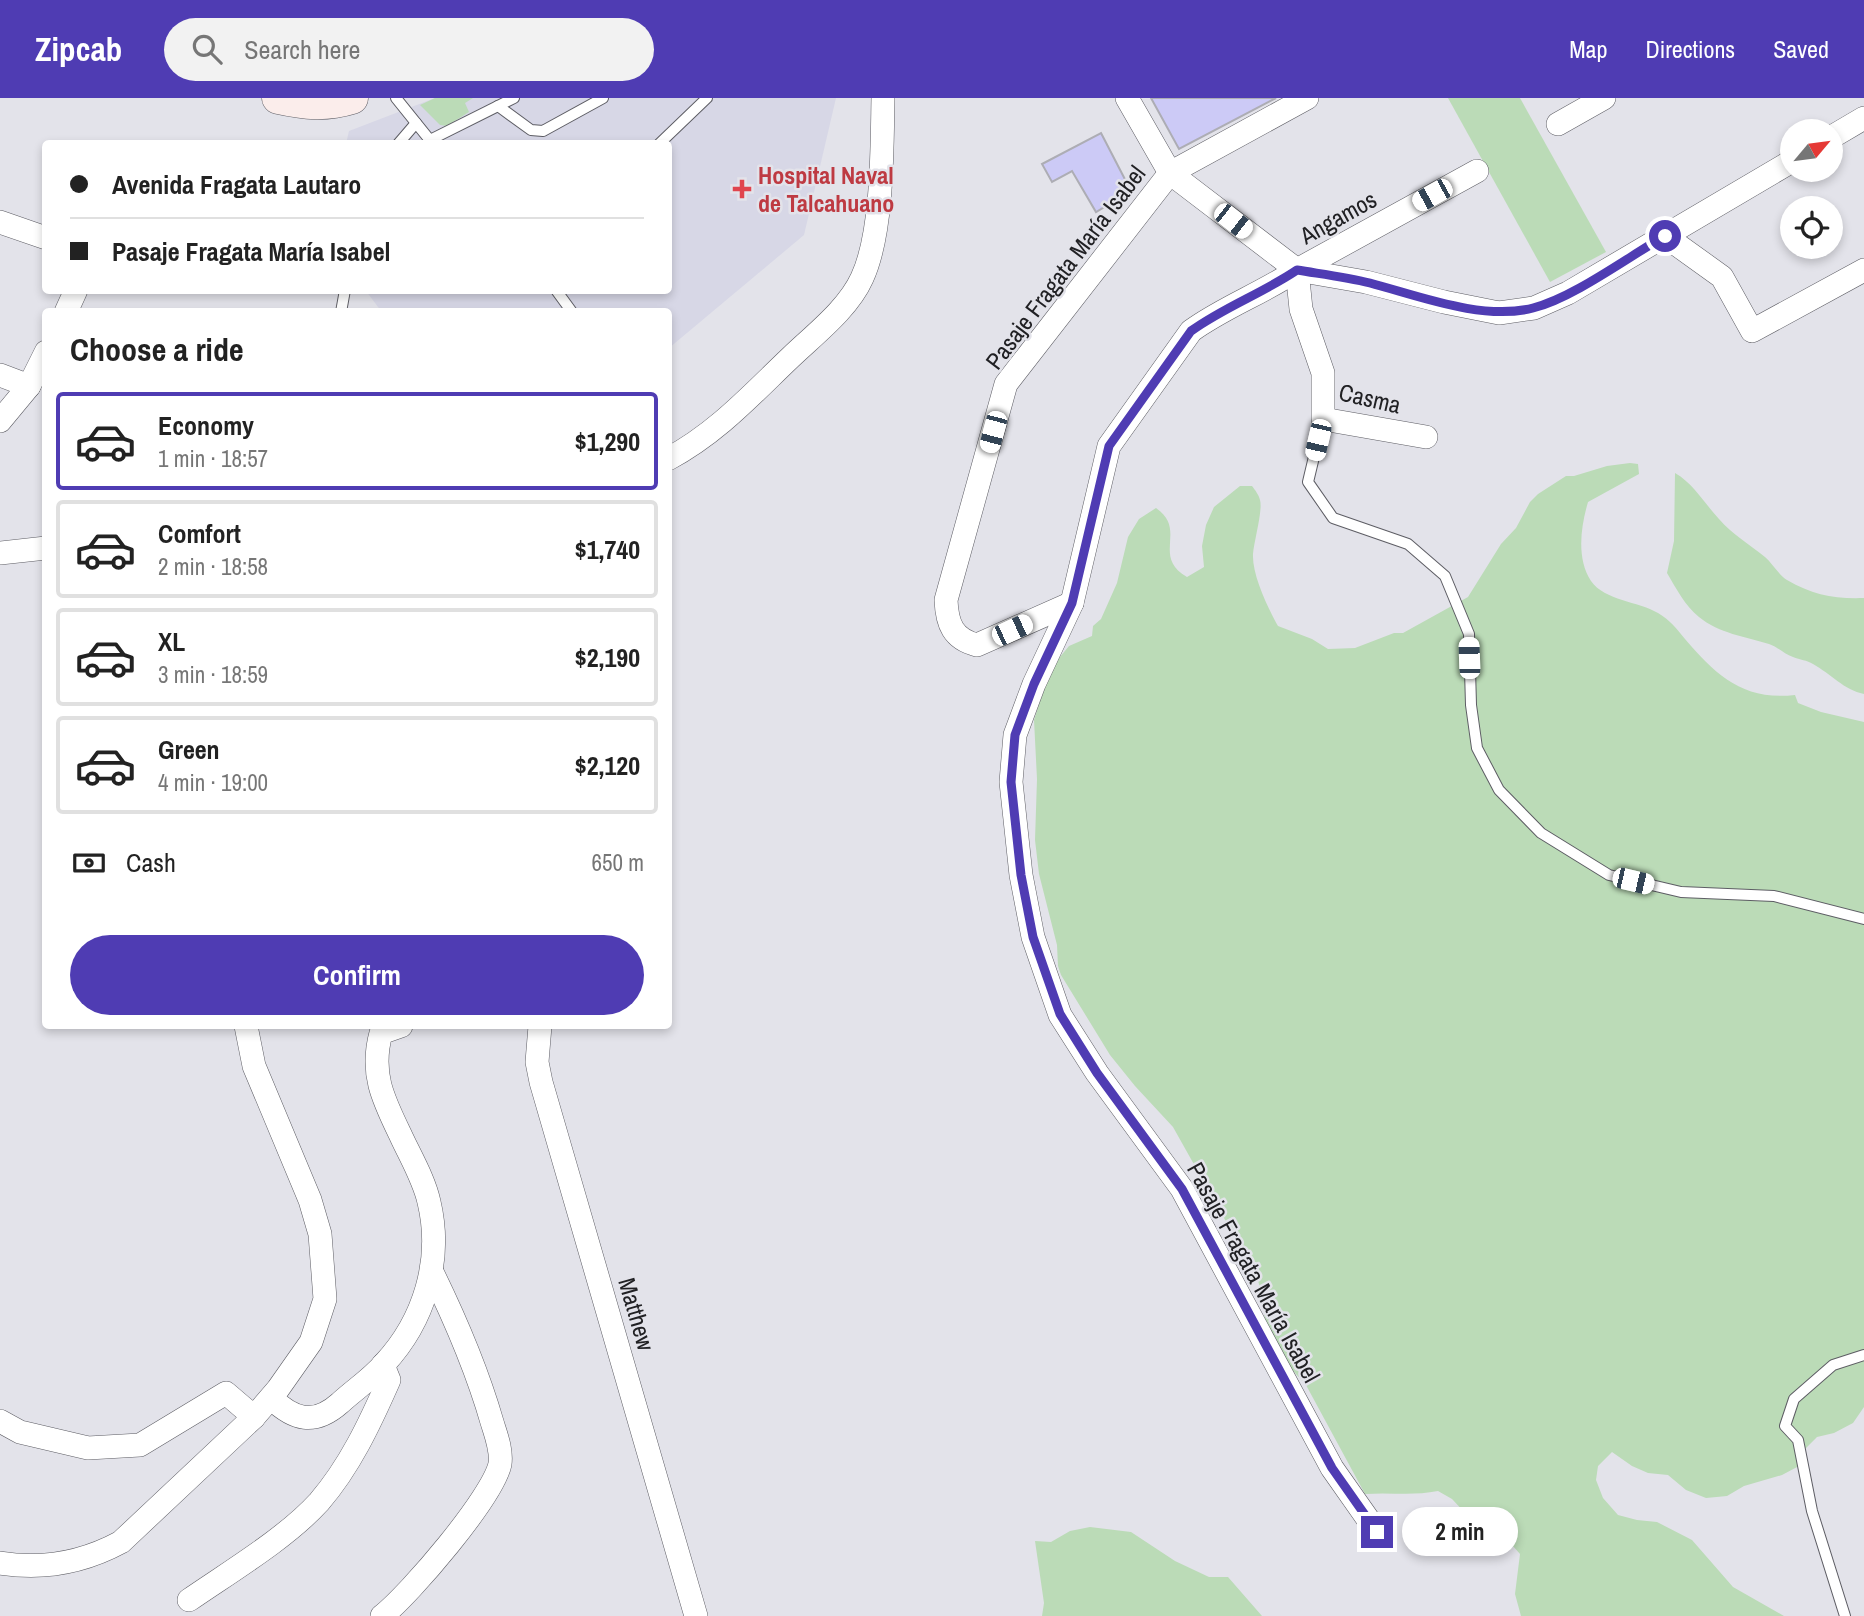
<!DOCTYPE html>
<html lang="en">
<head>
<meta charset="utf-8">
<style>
  body { margin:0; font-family:"Archivo Narrow",sans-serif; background:#f2f2f2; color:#222; height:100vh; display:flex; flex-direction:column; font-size:26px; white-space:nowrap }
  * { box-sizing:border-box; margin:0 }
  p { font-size:23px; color:#767676 }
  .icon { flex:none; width:38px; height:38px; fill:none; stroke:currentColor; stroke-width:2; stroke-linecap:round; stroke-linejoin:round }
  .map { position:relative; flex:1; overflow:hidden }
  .sheet { position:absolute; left:42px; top:210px; width:630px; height:721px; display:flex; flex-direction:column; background:#fff; border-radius:7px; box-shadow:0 4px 10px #0003 }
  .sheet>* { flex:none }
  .hud { position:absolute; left:42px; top:42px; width:630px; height:154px; border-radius:7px; box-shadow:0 4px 10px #0003; display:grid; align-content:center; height:154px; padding:0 28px; background:#fff }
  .needle { width:46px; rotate:61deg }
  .fabs { position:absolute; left:1780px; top:21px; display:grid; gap:14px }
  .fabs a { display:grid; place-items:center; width:63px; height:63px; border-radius:50%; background:#fff; box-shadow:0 4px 10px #0003; font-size:35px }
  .end { position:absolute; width:32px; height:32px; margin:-16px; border:9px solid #4f3cb3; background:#fff; box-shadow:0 0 0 4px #fff }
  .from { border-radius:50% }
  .bubble { position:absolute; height:49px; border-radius:24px; background:#fff; box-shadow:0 4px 10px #0003; font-size:23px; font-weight:800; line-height:49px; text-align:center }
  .car { position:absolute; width:21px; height:42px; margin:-21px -10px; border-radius:9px; box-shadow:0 0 5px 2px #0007; background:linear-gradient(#fff 24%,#345 0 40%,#fff 0 76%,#345 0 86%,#fff 0) }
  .hud b { display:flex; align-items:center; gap:24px; height:66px; font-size:26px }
  .hud b+b { border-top:2px solid #e0e0e0 }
  .hud i { width:18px; height:18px; background:#222 }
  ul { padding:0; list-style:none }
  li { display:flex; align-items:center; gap:21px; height:98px; margin:0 14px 10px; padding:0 14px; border:4px solid #e0e0e0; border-radius:7px }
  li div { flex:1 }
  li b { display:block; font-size:26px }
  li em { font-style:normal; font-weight:800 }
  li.current { border-color:#4f3cb3 }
  li>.icon { width:63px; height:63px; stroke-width:1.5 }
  h2 { padding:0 28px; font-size:32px; line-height:84px }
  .pay { display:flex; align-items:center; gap:18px; height:77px; padding:0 28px; font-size:26px }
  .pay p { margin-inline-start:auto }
  .primary-button { display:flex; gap:14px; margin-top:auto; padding:14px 28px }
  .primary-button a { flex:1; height:80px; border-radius:42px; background:#4f3cb3; color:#fff; font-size:28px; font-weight:800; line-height:80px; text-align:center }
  header { display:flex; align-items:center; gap:42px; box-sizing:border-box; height:98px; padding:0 35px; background:#4f3cb3; color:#fff }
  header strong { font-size:33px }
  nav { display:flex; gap:38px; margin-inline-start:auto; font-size:24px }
  .search { width:490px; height:63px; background:#f2f2f2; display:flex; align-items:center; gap:18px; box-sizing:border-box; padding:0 24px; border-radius:38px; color:#767676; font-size:26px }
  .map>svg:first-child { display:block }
  .built { fill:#d7d7e6 }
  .green { fill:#bbdbb7 }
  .building { fill:#cccaf6; stroke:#adadb4; stroke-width:2 }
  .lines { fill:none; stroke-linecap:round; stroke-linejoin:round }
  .service-casing { stroke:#5d5d64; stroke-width:12 }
  .minor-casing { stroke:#5d5d64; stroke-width:24 }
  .secondary-casing { stroke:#5d5d64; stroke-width:33 }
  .service { stroke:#fff; stroke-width:10 }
  .minor { stroke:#fff; stroke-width:23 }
  .secondary { stroke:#fbedeb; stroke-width:32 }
  .route { stroke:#4f3cb3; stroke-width:9 }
  .health-dot { fill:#e0444e; stroke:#e3e3ea; stroke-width:2.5 }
  .labels { text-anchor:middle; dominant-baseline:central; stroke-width:5; stroke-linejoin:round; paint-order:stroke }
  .health-label { font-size:24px; font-weight:bold; fill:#be3a42; stroke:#e3e3ea; text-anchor:start }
  .street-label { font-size:24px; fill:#212124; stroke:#e3e3ea }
</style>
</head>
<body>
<header>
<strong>Zipcab</strong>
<div class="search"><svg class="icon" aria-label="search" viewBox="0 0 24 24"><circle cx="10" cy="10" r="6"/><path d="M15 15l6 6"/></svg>Search here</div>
<nav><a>Map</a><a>Directions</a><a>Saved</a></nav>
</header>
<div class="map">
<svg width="1864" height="1518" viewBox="0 0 1864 1518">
  <rect width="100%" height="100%" fill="#e3e3ea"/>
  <path class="built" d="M435,0H836L804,137L669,250L668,214L381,213L366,193L668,192V46H346L349,33Z"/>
  <g class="green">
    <path d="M435,0H473L465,5L469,14L447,28L440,27L420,7Z"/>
    <path d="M1448,0H1520L1606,154L1550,184Z"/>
    <path d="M1630,365L1638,366L1639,376L1588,404C1581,428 1576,460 1591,483C1605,503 1638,503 1658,515C1670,522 1676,530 1685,541C1716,577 1743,603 1795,597L1798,605L1821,614L1864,624V1309L1853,1325L1834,1335L1817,1339L1805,1351L1799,1368L1782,1377L1744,1388L1727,1398L1706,1400L1686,1392L1668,1377L1648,1375L1632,1368L1612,1354L1598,1368L1596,1382L1603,1400L1618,1417L1637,1422L1657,1424L1692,1442L1733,1489L1784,1518H1521L1515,1496L1520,1456L1505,1439L1468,1418L1452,1401L1438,1393C1413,1398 1390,1394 1365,1396L1306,1287L1284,1263L1265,1221L1259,1186L1256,1177L1173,1029L1135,988L1110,957L1061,877L1058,868L1057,847L1039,776L1035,742L1037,681L1034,622L1050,571L1069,548L1092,538L1093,528L1101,521L1117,485L1128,439L1139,421L1156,410C1188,432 1151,458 1187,479L1204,469L1202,448L1206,427L1214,409L1240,388H1252C1255,392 1259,397 1260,402C1263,412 1254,443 1253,456C1252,477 1268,510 1278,528L1312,541L1328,551L1355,550L1394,535H1403L1468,499L1501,446L1516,430L1530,404L1538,396L1566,378H1574L1607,368Z"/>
    <path d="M1675,375C1694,386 1704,405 1719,421C1732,436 1749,446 1765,459C1772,465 1779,477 1787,482C1813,497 1834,501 1864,500V596C1844,592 1831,576 1813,566C1807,562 1800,562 1793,559C1784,556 1778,549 1769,546C1746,539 1718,535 1699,519C1685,508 1676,490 1667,475L1674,443Z"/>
    <path d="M1090,1429L1131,1434L1175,1463L1209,1479H1228L1262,1518H1042L1044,1505L1035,1443L1051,1444L1070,1433Z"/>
  </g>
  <g class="building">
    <path d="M1151,0H1276L1179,51Z"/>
    <path d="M1101,35L1131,93L1096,114L1072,73L1052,84L1042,66Z"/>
  </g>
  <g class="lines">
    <defs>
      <g id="service">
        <path d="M396,0L433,46"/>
        <path d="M498,8L531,32L543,33L603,0"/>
        <path d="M430,42L514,0"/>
        <path d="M398,46L416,25"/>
        <path d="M659,46L707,0"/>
        <path d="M556,192L572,214"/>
        <path d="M341,214L345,192"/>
        <path d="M1323,321L1308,384L1333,420L1408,446L1445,478L1469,536L1471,607L1477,650L1499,692L1541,735L1609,777L1681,794L1774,798L1864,821"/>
        <path d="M1845,1518L1812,1413L1798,1342L1785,1328L1794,1301L1833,1267L1864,1257"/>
      </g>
      <g id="minor">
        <path d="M1127,0L1170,75L1297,172L1366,184L1444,204L1499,215L1534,210L1568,195L1792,63"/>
        <path d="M1558,26L1604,0"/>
        <path d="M1830,40L1864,20"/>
        <path d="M0,124L46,140"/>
        <path d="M1665,138L1722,179L1752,233L1864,172"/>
        <path d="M1297,172L1301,211L1323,275V321L1426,339"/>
        <path d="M66,214L76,192"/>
        <path d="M0,277L29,288"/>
        <path d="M0,323L29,288L46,254"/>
        <path d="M668,361C717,335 752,296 791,259C815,236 848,211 862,180C883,135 882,50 883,0"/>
        <path d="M0,455L46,450"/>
        <path d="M1072,505L977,547C953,541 947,526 946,502L1006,286L1170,75L1307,0"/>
        <path d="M540,928L537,964L541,984L696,1518"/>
        <path d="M271,1300C294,1322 314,1328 340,1305C354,1292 371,1281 384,1266C424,1223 443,1163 429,1104C424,1081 410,1058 400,1036C383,1001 370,975 381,935L401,928"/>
        <path d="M0,1323L20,1334L88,1350L140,1347L226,1295L254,1319"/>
        <path d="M1377,1434L1332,1370L1182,1091L1097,975L1060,917L1033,839L1021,777L1011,684L1015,637L1034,586L1072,505L1109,348L1191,233C1224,209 1263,195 1297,172L1477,73"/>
        <path d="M0,1465C43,1472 84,1464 121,1444L254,1319L278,1291L311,1244L325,1201L320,1136L310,1102L254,968L246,928"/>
        <path d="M189,1502C231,1473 285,1441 319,1404C350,1368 370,1325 389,1282L383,1267"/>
        <path d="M382,1518C410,1496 493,1399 500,1366C502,1352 496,1337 492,1324C477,1272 456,1223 432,1174"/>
      </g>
      <path id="secondary" d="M278,0C305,6 326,8 352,0"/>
    </defs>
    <use href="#service" class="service-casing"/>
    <use href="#minor" class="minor-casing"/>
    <use href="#secondary" class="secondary-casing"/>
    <use href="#service" class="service"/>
    <use href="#minor" class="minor"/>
    <use href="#secondary" class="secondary"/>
  </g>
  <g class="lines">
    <path class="route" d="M1377,1434L1332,1370L1182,1091L1097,975L1060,916L1033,839L1021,777L1011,684L1015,637L1034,586L1072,505L1109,348L1191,233C1224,209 1263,195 1297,172C1321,176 1346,179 1370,185C1419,198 1483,223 1533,210C1573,200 1628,159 1665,138"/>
  </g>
  <path class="health-dot" d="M738.5 80.5h7v7h7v7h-7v7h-7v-7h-7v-7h7z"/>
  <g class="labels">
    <g class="health-label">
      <text x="758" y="77">Hospital Naval<tspan x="758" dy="28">de Talcahuano</tspan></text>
    </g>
    <g class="street-label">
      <text transform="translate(1338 119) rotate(-29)">Angamos</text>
      <text transform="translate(1065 169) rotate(-53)">Pasaje Fragata María Isabel</text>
      <text transform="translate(1370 300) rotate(13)">Casma</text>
      <text transform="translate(1254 1174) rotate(61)">Pasaje Fragata María Isabel</text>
      <text transform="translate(637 1216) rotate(74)">Matthew</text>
    </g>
  </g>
</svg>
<div class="fabs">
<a><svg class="needle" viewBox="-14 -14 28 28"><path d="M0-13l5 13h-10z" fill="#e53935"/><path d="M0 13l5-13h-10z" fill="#767676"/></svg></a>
<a><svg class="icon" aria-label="locate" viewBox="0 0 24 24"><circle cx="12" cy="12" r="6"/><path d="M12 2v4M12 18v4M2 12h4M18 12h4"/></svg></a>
</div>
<i class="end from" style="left:1665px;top:138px"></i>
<i class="end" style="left:1377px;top:1434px"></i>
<div class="bubble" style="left:1402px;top:1409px;width:116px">2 min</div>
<i class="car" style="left:1432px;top:97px;rotate:241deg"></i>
<i class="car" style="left:1233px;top:123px;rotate:128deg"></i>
<i class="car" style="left:993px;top:334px;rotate:195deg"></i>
<i class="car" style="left:1318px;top:342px;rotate:193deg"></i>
<i class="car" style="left:1012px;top:532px;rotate:65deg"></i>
<i class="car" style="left:1469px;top:560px;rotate:358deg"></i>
<i class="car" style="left:1633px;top:783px;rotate:103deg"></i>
<div class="hud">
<b><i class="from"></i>Avenida Fragata Lautaro</b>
<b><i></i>Pasaje Fragata María Isabel</b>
</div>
<section class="sheet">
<h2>Choose a ride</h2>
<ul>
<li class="current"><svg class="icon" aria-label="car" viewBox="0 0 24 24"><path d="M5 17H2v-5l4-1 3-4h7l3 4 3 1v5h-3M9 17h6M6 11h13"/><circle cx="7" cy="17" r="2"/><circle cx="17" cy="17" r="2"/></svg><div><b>Economy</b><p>1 min · 18:57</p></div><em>$1,290</em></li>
<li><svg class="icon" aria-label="car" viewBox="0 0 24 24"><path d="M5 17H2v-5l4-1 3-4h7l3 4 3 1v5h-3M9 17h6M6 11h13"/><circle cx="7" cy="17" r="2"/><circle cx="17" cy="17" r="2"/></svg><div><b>Comfort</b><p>2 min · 18:58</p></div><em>$1,740</em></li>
<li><svg class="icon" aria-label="car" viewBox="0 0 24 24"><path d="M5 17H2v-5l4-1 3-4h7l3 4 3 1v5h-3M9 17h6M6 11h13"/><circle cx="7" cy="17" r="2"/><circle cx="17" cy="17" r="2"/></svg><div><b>XL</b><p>3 min · 18:59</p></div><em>$2,190</em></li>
<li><svg class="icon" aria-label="car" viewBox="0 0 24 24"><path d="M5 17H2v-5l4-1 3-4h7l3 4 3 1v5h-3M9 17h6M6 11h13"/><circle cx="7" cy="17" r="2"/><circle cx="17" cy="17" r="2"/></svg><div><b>Green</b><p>4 min · 19:00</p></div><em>$2,120</em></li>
</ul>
<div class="pay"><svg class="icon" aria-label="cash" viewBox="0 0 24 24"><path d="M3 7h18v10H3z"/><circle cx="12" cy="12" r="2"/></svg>Cash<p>650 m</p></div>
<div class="primary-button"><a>Confirm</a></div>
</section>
</div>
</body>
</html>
